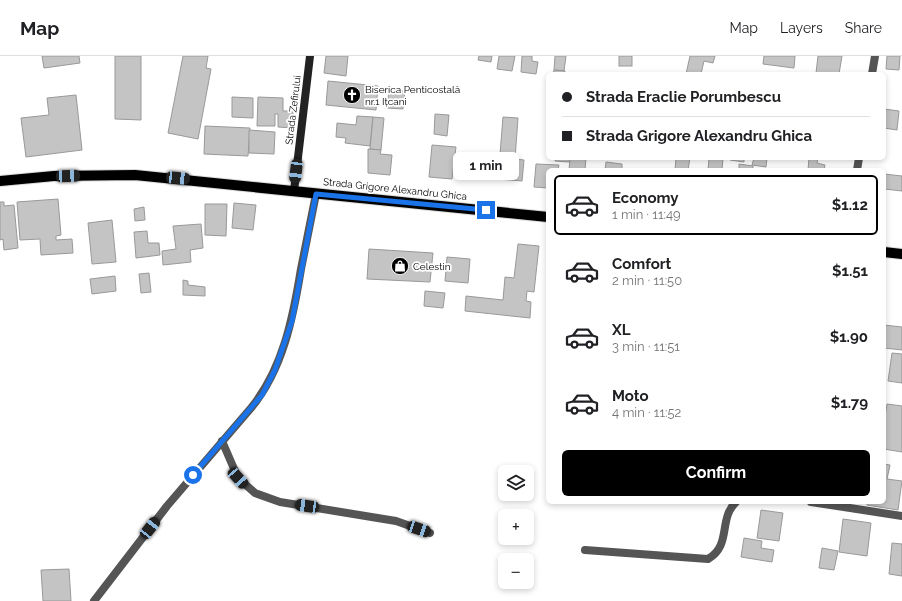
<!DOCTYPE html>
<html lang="en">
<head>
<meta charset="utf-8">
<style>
  body { margin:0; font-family:Raleway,sans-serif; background:#f6f6f6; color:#202124; height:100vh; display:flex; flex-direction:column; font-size:15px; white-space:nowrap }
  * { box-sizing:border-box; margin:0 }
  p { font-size:13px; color:#757577 }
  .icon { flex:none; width:22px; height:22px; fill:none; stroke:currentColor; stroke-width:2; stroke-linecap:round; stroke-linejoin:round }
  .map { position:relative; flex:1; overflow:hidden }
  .panel { position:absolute; left:546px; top:112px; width:340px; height:336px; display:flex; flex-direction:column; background:#fff; border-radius:6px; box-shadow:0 2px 6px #0003 }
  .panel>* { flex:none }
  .top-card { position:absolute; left:546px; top:16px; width:340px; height:88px; border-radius:6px; box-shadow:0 2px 6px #0003; display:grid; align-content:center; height:88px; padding:0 16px; background:#fff }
  .controls { position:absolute; left:498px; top:409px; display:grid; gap:8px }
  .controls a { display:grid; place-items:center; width:36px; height:36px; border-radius:6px; background:#fff; box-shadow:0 2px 6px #0003; font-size:20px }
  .end { position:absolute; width:18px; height:18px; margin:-9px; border:5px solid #1a73e8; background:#fff; box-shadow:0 0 0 2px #fff }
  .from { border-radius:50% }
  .bubble { position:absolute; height:28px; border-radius:6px; background:#fff; box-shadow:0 2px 6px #0003; font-size:13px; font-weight:700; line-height:28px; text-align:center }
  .car { position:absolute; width:12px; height:24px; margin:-12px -6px; border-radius:5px; box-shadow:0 0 3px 1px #0007; background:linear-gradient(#222 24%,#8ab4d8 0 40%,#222 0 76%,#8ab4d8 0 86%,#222 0) }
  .top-card b { display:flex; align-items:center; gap:14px; height:38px; font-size:15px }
  .top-card b+b { border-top:1px solid #e0e0e0 }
  .top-card i { width:10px; height:10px; background:#202124 }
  ul { padding:7px 0 0; list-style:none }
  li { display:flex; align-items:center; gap:12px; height:60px; margin:0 8px 6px; padding:0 8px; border:2px solid transparent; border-radius:6px }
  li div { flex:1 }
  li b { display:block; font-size:15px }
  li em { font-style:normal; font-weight:700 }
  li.on { border-color:#000 }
  li>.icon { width:36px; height:36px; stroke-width:1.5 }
  .button { display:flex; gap:8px; margin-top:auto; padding:8px 16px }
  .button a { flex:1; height:46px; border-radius:6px; background:#000; color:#fff; font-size:16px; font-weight:700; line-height:46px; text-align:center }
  header { display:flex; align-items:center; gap:24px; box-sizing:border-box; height:56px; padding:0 20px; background:#fff; border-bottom:1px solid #e0e0e0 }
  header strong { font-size:19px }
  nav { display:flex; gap:22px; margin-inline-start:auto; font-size:14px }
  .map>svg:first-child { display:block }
  .building { fill:#c4c4c4; stroke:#999 }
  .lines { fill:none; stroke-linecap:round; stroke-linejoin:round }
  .primary-casing { stroke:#dbdbdb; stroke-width:12 }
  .street { stroke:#555; stroke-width:8 }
  .secondary { stroke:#222; stroke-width:8 }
  .primary { stroke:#000; stroke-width:10 }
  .route { stroke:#1a73e8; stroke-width:5 }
  .labels { text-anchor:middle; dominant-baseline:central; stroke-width:3.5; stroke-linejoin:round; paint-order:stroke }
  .poi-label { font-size:10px; fill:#000; stroke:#fff; text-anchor:start }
  .street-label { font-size:10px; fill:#000; stroke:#fff }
</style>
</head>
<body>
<header>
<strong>Map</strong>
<nav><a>Map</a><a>Layers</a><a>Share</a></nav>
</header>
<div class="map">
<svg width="902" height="545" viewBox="0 0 902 545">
  <rect width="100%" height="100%" fill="#fff"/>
  <g class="building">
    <path d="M42,0H79L80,7L44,12Z"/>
    <path d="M115,0H141V64L115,63Z"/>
    <path d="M183,0H208L206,12L211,13L198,83L168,77Z"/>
    <path d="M326,0H348L346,20L324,17Z"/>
    <path d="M479,0H492L491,6L478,4Z"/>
    <path d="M499,0H515L512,15L497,13Z"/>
    <path d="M522,0H532V5L538,6L536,18L521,16Z"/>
    <path d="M555,0H566L564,15L554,14Z"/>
    <rect x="619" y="0" width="13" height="10"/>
    <path d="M690,0H715L713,7L704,5L701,18H686Z"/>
    <path d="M764,0H795L794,12L763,8Z"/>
    <path d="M818,0H842L839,18L816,17Z"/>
    <path d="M887,0H900L899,14L886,13Z"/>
    <path d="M554,14L565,15L564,18H553Z"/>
    <path d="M328,25L378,30L376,54L326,49Z"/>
    <path d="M389,34L405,35L403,53L387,52Z"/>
    <path d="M76,39L82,94L26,101L21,62L49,59L47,42Z"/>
    <path d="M232,41L253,42V62L232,61Z"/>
    <path d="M258,41L283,42V55H293V72L278,71V58H275V70H257Z"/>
    <path d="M884,53L899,55L897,74L884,72Z"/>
    <path d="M435,58L449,59L447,80L434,78Z"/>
    <path d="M357,60L373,61L370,90L345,87L346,82L336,81L337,67L356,69Z"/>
    <path d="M373,61L384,62L381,94L370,93Z"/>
    <path d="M503,61L518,62L515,103L524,104L522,125L498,123Z"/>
    <path d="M205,70L250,72L248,100L204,98Z"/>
    <path d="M249,74L275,76L274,98L249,97Z"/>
    <path d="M432,89L456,91L452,123L429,121Z"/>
    <path d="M368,93L381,94L380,98L392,99L390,119L368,117Z"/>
    <path d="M556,102H570V106L555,105Z"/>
    <path d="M570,102H586L585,114H569Z"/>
    <path d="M676,102H690L688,114H675Z"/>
    <path d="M709,102H723L722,114H708Z"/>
    <path d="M730,102H744V106L730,104Z"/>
    <path d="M754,102H767L766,111L752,109Z"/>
    <path d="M809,102H818L817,107L825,109L824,114H808Z"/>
    <path d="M606,106L622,108V114H605Z"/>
    <path d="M536,108L559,109L558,114H548V132L534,131Z"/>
    <path d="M739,108L753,110V114H739Z"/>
    <path d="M884,118L902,120V135L884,133Z"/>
    <path d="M58,143L61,179L56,180V184L72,183L73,197L41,199L40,183L20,184L17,146Z"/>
    <path d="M0,146H4V150L14,149L18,192L4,194L3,183L0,184Z"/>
    <path d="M234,147L256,149L253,174L232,172Z"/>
    <path d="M205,148H227L226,180L205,179Z"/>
    <path d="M144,151L145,164L135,165L134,153Z"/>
    <path d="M112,164L116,206L92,208L88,167Z"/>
    <path d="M201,168L203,192L190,194L191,206L163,209L162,195L176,193L173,170Z"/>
    <path d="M147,175L148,187H159L160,199L136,202L134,176Z"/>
    <path d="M518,188L539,190L534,236L527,235L526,245L531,246L530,262L465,255L466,240L503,244L505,221L514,222Z"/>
    <path d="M369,193L433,197L430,226L367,223Z"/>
    <path d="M447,201L470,203L468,227L445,225Z"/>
    <path d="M149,217L151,236L141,237L139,218Z"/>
    <path d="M115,220L116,235L92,238L90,223Z"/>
    <path d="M183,224L188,225V229L205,231V240L183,239Z"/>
    <path d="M425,235L445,237L443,252L424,250Z"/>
    <path d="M884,269L902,271V294L884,292Z"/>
    <path d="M892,297L902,298V327L888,325Z"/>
    <path d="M887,348L902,350V396L884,393V366Z"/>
    <path d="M884,408L890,409L887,423L902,425L898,454L867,449V446H884Z"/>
    <path d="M761,454L783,457L779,485L757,482Z"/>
    <path d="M843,463L871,467L867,500L839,496Z"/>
    <path d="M744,482L762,485L761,492L774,494L772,506L741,501Z"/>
    <path d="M892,487L902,488V520L889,518Z"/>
    <path d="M822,492L838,495L834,514L819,512Z"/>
    <path d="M69,513L71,545H43L41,514Z"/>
  </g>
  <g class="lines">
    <defs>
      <g id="primary">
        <path d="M0,125L54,120L135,119L548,161"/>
        <path d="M884,196L902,198"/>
      </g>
    </defs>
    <use href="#primary" class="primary-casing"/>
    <g class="street">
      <path d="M872,18L875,0"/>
      <path d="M857,114L859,102"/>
      <path d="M222,385L238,422L255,437L280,446L396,465L430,477"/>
      <path d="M811,446L902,460"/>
      <path d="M585,494L708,503C732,489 718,463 736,446"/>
      <path d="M94,545L167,450L251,352C283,313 293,262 301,213C306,188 311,163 316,138"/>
    </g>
    <path class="secondary" d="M294,135L310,0"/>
    <use href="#primary" class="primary"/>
  </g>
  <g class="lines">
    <path class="route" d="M193,419L262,339L275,314L292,265L316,138L486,154"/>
  </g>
  <defs>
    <symbol id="church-disc" viewBox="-11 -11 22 22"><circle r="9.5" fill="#000" stroke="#fff"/><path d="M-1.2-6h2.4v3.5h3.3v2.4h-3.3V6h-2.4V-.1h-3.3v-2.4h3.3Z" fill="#fff"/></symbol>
    <symbol id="shop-disc" viewBox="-11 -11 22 22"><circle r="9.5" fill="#000" stroke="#fff"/><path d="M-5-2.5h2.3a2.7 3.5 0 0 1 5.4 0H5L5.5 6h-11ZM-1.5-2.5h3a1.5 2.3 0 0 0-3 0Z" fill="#fff"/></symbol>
  </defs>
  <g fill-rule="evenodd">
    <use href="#church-disc" x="342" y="29" width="20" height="20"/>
    <use href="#shop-disc" x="390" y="200" width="20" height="20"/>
  </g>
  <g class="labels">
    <g class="poi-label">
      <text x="365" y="33">Biserica Penticostală<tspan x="365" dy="12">nr.1 Ițcani</tspan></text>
      <text x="413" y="210">Celestin</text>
    </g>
    <g class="street-label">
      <text transform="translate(293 54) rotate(-83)">Strada Zefirului</text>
      <text transform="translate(395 133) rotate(6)">Strada Grigore Alexandru Ghica</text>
    </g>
  </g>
</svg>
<div class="controls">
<a><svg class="icon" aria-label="layers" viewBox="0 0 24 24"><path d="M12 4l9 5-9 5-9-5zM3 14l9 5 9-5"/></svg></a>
<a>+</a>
<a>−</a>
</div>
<i class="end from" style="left:193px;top:419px"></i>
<i class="end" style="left:486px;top:154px"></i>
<div class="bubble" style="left:453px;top:96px;width:66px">1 min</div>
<i class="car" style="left:296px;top:115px;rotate:187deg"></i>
<i class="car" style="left:68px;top:120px;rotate:88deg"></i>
<i class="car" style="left:178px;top:122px;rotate:96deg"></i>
<i class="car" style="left:238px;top:422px;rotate:138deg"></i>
<i class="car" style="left:307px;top:450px;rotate:278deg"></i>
<i class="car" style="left:150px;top:472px;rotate:38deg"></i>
<i class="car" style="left:419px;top:473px;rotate:109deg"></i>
<div class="top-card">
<b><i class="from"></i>Strada Eraclie Porumbescu</b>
<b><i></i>Strada Grigore Alexandru Ghica</b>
</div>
<section class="panel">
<ul>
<li class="on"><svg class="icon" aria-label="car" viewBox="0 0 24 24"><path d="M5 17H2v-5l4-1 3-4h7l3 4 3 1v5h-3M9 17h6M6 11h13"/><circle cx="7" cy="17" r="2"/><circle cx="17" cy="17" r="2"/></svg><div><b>Economy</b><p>1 min · 11:49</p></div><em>$1.12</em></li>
<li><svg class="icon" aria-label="car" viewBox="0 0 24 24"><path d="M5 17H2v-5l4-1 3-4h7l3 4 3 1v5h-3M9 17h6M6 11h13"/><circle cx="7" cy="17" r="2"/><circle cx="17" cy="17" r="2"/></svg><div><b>Comfort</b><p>2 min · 11:50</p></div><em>$1.51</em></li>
<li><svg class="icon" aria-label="car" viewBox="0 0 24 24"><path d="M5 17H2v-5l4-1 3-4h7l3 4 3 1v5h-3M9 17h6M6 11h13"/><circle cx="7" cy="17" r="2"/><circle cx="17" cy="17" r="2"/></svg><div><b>XL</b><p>3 min · 11:51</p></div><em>$1.90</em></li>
<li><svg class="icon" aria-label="car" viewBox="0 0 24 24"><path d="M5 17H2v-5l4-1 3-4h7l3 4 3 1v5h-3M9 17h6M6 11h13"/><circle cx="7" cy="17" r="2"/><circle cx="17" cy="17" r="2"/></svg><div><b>Moto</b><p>4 min · 11:52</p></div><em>$1.79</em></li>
</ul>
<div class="button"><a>Confirm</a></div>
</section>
</div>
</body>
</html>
